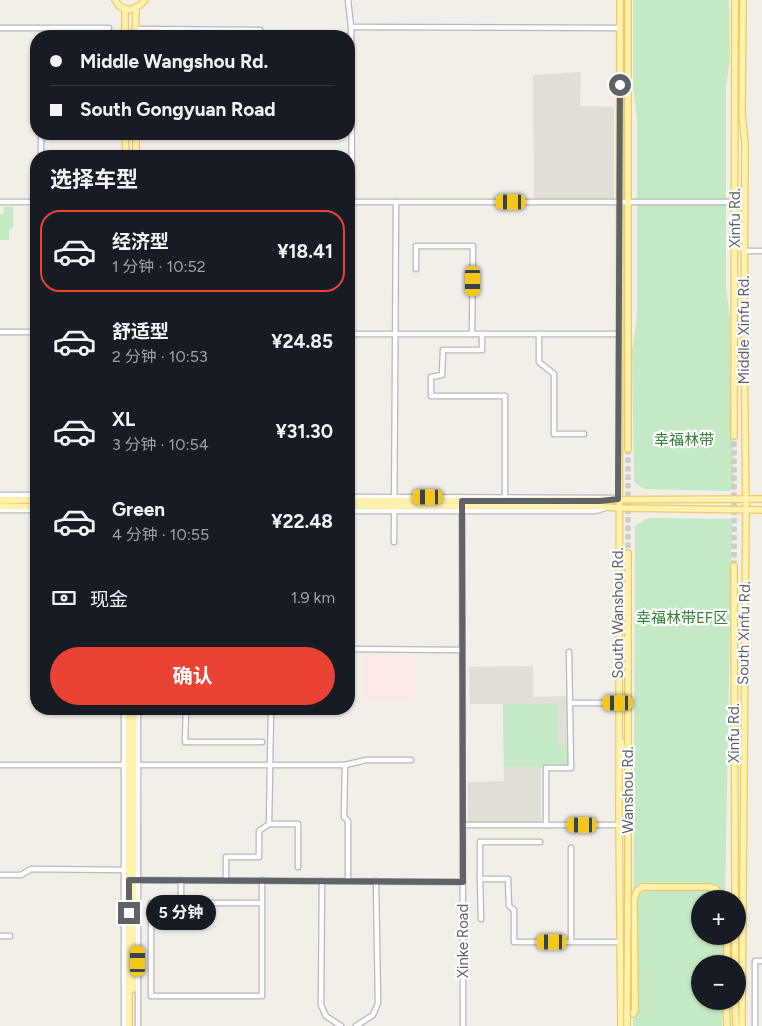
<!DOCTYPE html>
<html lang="zh">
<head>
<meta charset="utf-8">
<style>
  body { margin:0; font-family:Figtree,"Noto Sans SC",sans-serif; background:#242831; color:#f1f3f6; height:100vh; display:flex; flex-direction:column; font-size:19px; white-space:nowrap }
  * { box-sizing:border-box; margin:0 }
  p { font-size:16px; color:#9ea1a6 }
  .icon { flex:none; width:28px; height:28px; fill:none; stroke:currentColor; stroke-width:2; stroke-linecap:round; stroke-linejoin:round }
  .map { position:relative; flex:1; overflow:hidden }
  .drawer { position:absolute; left:30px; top:150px; width:325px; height:565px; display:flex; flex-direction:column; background:#171b24; border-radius:20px; box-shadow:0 1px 4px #0004 }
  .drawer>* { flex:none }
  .guide { position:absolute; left:30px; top:30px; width:325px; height:110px; border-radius:20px; box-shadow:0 1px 4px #0004; display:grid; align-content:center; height:110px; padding:0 20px; background:#171b24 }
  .buttons { position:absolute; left:691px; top:890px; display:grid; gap:10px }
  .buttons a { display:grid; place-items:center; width:55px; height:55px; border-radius:50%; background:#171b24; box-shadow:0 1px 4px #0004; font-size:25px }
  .end { position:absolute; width:22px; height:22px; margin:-11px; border:6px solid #5f6368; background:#fff; box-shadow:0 0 0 2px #fff }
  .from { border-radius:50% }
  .bubble { position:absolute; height:35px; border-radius:18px; background:#171b24; box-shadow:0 1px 4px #0004; font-size:16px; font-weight:700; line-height:35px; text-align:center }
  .car { position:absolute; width:15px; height:30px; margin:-15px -8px; border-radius:6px; box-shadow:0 0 4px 1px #0007; background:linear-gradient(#f5c518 24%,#345 0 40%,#f5c518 0 76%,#345 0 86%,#f5c518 0) }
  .guide b { display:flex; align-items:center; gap:18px; height:48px; font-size:19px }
  .guide b+b { border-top:1px solid #363941 }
  .guide i { width:12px; height:12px; background:#f1f3f6 }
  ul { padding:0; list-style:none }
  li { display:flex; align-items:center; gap:15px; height:82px; margin:0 10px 8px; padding:0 10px; border:2px solid transparent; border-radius:20px }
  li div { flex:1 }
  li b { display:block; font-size:19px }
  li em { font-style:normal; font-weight:700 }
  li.current { border-color:#ea4335 }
  li>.icon { width:45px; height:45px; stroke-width:1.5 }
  h2 { padding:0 20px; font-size:22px; line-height:60px }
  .pay { display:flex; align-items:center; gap:12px; height:55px; padding:0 20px; font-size:19px }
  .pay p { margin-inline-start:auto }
  .button { display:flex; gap:10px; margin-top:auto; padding:10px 20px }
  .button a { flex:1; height:58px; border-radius:30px; background:#ea4335; color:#fff; font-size:20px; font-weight:700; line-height:58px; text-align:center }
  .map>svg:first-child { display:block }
  .education { fill:#e1ded6 }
  .medical { fill:#fce8e6 }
  .green { fill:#c5e8c5 }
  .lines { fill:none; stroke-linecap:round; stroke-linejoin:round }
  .major-tunnel { stroke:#ccccc8; stroke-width:5.5; stroke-dasharray:5.5 3; stroke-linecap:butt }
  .minor-casing { stroke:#b5b8bc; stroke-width:7 }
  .major-casing { stroke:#f2c960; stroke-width:8 }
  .minor { stroke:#fff; stroke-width:4.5 }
  .major { stroke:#fff2af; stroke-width:5.5 }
  .major-bridge-casing { stroke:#f2c960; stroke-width:8; stroke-linecap:butt }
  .major-bridge { stroke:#fff2af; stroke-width:5.5 }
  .route { stroke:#5f6368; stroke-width:6 }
  .labels { text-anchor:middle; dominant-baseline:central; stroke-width:4.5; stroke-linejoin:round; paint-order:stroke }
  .street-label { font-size:15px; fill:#5f6368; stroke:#fff }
  .park-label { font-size:15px; fill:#348238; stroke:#fff }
</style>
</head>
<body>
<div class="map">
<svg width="762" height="1026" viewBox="0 0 762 1026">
  <rect width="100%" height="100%" fill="#f1efe8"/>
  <g class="education">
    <path d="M581,72L580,106L614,107V199H534L533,75Z"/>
    <path d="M533,666V697L567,696L568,767H541V823L468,822V782L504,781L503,704H470L469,667Z"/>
  </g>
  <rect class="medical" x="364" y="655" width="50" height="46"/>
  <g class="green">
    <path d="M633,0H729L730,58L726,88V287L730,319V401L733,405L734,487L729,491L644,489L634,482L632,351L637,316V119L633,88Z"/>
    <path d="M4,207H13V228L9,229V240H0V214H3Z"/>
    <path d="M648,518L732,519L725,899H700V936H724V964H700V1001H723L722,1026H633L635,526Z"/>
    <path d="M503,704H558V745H568V767H504Z"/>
  </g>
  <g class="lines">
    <g class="major-tunnel">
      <path d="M628,449V553"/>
      <path d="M734,566V436"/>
    </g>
    <defs>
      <g id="minor">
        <path d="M348,0L351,27L352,202"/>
        <path d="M351,27L620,28"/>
        <path d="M0,28H109"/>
        <path d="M135,29L260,30"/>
        <path d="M41,137V156"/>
        <path d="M0,202H36"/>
        <path d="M349,202H743"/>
        <path d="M744,251H762"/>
        <path d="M416,269V246H473L472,334"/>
        <path d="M0,332H36"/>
        <path d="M349,334H618"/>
        <path d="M482,334V350H443L442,375L431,377V396H505V497"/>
        <path d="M539,334V362L554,374V434H584"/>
        <path d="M0,495H36"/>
        <path d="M349,497L615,498"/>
        <path d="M462,497L463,1026"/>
        <path d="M0,510H34"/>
        <path d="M349,511H595L605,508"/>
        <path d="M394,542L396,202"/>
        <path d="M349,649L462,650"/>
        <path d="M570,703H618"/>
        <path d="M124,709V1026"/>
        <path d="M138,709V1026"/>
        <path d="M186,709L185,742H262"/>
        <path d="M0,765H345L366,760H411"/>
        <path d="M345,765L344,817L348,821V881"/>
        <path d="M269,824H298V867"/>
        <path d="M463,825H619"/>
        <path d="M546,825V768H571L569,652"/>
        <path d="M540,842H480V879H508L509,906L514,910V942H620"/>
        <path d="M571,848V942"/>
        <path d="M0,875H21L31,869L125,870"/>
        <path d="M480,879L481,919"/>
        <path d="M124,880L463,882"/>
        <path d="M226,880V857H259V831L269,824L271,709"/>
        <path d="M262,880V996H151V903H262"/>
        <path d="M322,881L321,1005L326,1016L341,1026"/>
        <path d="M181,903V880"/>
        <path d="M0,936H10"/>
        <path d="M356,1026L373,1015L378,1003L376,881"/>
        <path d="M755,1026V961H762"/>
      </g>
      <g id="major">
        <path d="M115,0L120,7L130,10L140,5L145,0"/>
        <path d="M620,0L619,825L621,1026"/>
        <path d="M125,9V36"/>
        <path d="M135,36L136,8"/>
        <path d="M125,134L126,156"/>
        <path d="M136,134V156"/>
        <path d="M734,436L735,0"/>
        <path d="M628,449V0"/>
        <path d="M0,500H36"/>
        <path d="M349,501L762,499"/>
        <path d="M0,506L36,507"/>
        <path d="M349,506H594L618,508L762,510"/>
        <path d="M734,566L735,899"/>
        <path d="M129,709V1026"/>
        <path d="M621,741L625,764"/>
        <path d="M628,882V553"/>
        <path d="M735,936V964"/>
        <path d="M727,964V936"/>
        <path d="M133,989L134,709"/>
        <path d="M726,1001L727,1026"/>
        <path d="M735,1001L736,1026"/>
        <path d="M622,1014H633L635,1011L634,899L637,891L642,887H709L716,889L722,899"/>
        <path d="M742,1026L746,510L744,341L745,143L742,114L743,0"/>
      </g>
    </defs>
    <use href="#minor" class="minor-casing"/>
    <use href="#major" class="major-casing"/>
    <use href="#minor" class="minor"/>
    <use href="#major" class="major"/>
    <defs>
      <path id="major-bridge" d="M627,1026L628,882"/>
    </defs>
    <use href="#major-bridge" class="major-bridge-casing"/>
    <use href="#major-bridge" class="major-bridge"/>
  </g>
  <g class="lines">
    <path class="route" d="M129,913V880L463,882L462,501H600L618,499L620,85"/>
  </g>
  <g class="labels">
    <g class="street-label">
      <text transform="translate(735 218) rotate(-90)">Xinfu Rd.</text>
      <text transform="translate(744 330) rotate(-90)">Middle Xinfu Rd.</text>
      <text transform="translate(618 613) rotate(-90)">South Wanshou Rd.</text>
      <text transform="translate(744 633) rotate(-89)">South Xinfu Rd.</text>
      <text transform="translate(734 733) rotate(-90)">Xinfu Rd.</text>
      <text transform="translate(628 790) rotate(-90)">Wanshou Rd.</text>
      <text transform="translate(463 941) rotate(-90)">Xinke Road</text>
    </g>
    <g class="park-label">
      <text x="684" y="440">幸福林带</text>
      <text x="682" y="618">幸福林带EF区</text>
    </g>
  </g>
</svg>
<div class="buttons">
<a>+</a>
<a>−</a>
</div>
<i class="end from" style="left:620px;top:85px"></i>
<i class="end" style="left:129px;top:913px"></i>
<div class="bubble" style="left:146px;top:895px;width:70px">5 分钟</div>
<i class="car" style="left:511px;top:202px;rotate:270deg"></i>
<i class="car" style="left:473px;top:281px;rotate:180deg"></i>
<i class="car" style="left:428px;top:497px;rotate:270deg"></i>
<i class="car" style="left:618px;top:703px;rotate:270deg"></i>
<i class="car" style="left:582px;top:825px;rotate:270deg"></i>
<i class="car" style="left:552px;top:942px;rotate:270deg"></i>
<i class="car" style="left:138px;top:961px;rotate:0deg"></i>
<div class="guide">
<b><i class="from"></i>Middle Wangshou Rd.</b>
<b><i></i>South Gongyuan Road</b>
</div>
<section class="drawer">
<h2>选择车型</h2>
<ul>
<li class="current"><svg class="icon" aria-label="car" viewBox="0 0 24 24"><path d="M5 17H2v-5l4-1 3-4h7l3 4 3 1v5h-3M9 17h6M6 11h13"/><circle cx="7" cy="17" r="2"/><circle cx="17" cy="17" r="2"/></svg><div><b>经济型</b><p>1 分钟 · 10:52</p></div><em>¥18.41</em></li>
<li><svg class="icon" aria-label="car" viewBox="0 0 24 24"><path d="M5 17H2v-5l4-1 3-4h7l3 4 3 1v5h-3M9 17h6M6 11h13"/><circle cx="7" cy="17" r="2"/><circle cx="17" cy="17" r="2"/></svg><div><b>舒适型</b><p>2 分钟 · 10:53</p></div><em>¥24.85</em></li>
<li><svg class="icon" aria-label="car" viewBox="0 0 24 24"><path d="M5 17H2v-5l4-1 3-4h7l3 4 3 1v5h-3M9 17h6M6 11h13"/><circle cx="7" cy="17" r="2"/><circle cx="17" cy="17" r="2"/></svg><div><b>XL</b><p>3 分钟 · 10:54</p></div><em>¥31.30</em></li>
<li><svg class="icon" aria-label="car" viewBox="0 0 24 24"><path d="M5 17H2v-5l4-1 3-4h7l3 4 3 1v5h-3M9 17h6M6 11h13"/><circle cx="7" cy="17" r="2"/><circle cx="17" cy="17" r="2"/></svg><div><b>Green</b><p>4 分钟 · 10:55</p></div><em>¥22.48</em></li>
</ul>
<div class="pay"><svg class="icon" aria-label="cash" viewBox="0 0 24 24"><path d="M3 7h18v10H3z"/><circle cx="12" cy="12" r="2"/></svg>现金<p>1.9 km</p></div>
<div class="button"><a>确认</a></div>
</section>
</div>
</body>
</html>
